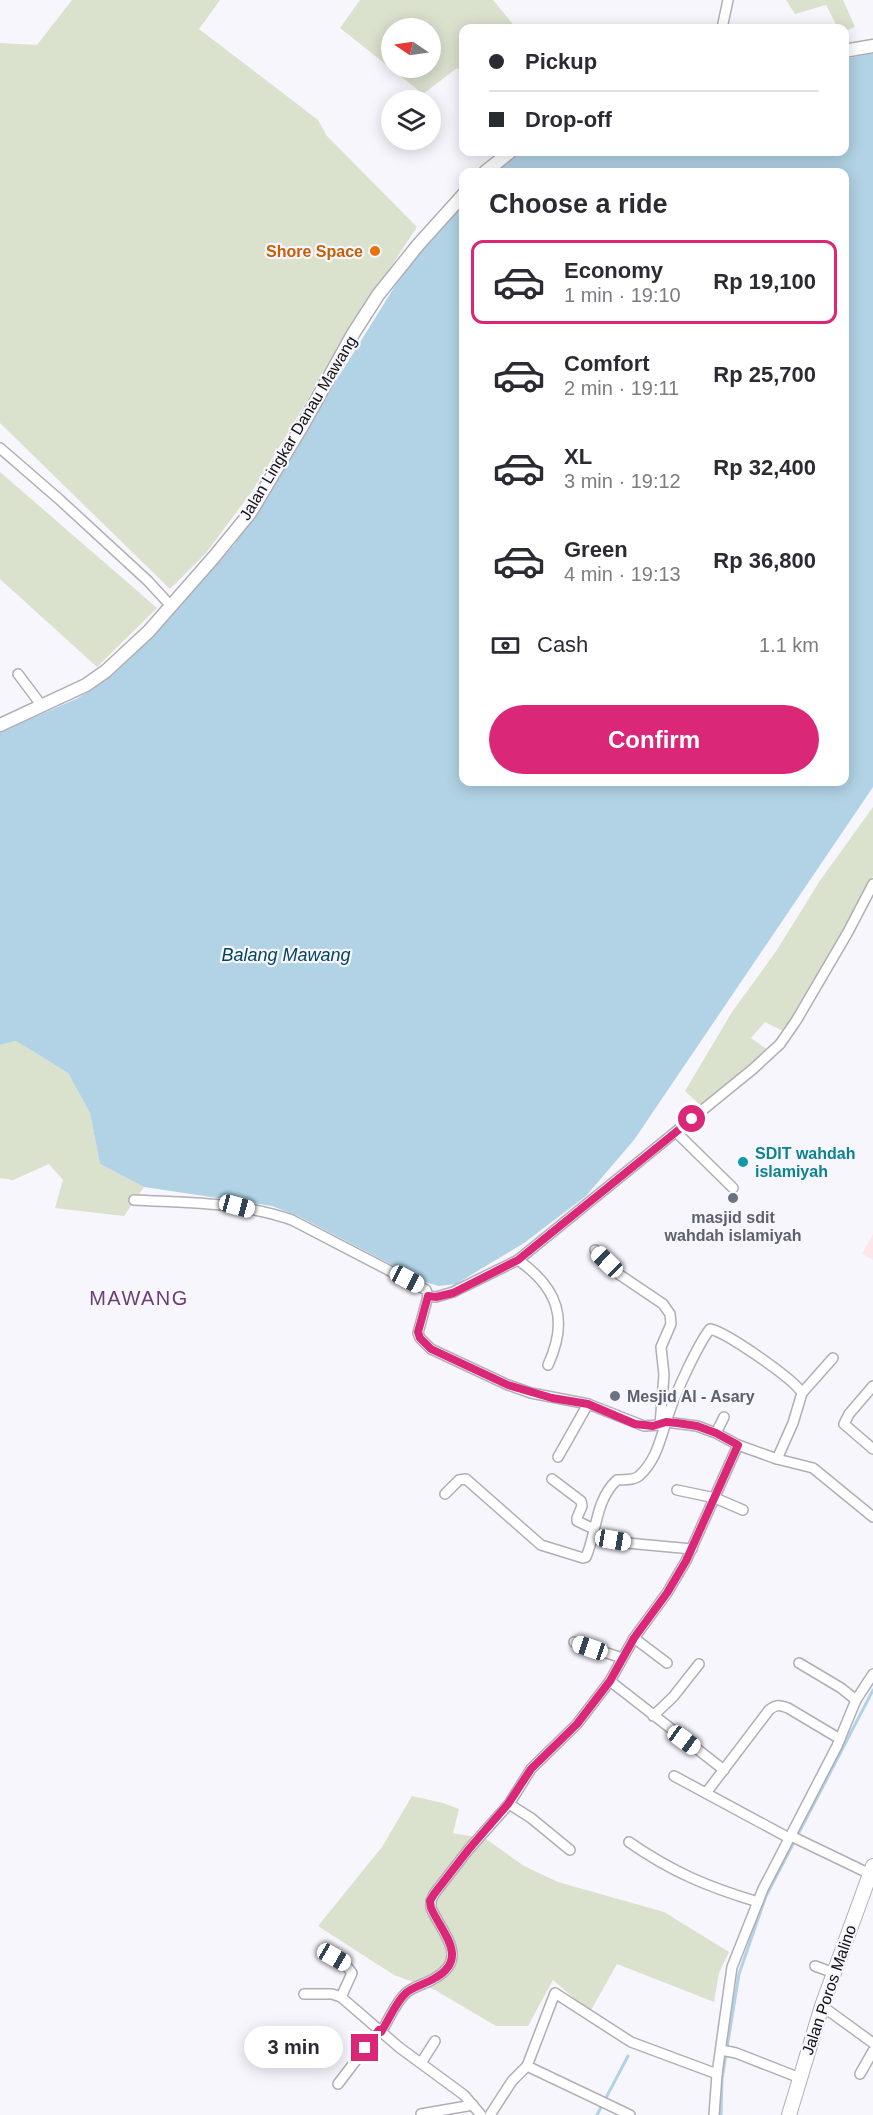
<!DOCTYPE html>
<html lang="en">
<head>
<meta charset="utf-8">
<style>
  body { margin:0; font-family:Arial,sans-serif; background:#f7f7f7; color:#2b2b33; height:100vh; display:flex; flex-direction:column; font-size:22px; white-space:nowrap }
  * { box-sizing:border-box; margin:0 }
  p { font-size:20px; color:#7c7c81 }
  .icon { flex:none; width:33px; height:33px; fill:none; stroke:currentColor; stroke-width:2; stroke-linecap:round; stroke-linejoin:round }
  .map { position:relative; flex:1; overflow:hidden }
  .sheet { position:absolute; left:459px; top:168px; width:390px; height:618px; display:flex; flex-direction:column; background:#fff; border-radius:12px; box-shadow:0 3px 15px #0003 }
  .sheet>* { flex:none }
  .guide { position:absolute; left:459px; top:24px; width:390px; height:132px; border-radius:12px; box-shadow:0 3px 15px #0003; display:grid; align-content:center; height:132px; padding:0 30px; background:#fff }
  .needle { width:39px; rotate:283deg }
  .controls { position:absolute; left:381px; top:18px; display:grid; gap:12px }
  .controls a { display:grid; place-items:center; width:60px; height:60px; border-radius:50%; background:#fff; box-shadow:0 3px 15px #0003; font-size:30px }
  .end { position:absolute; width:27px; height:27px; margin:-14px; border:8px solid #db2777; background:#fff; box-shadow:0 0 0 3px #fff }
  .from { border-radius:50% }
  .bubble { position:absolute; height:42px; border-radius:21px; background:#fff; box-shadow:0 3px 15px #0003; font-size:20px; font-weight:600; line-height:42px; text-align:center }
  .car { position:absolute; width:18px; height:36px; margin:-18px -9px; border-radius:8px; box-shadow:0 0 4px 2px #0007; background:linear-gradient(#fff 24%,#345 0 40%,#fff 0 76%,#345 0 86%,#fff 0) }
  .guide b { display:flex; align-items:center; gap:21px; height:57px; font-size:22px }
  .guide b+b { border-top:2px solid #e1e1e2 }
  .guide i { width:15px; height:15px; background:#2b2b33 }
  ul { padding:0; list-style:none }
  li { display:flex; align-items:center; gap:18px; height:84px; margin:0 12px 9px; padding:0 18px; border:3px solid transparent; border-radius:12px }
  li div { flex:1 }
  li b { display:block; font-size:22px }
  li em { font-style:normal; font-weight:600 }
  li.selected { border-color:#db2777 }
  li>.icon { width:54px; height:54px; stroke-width:1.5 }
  h2 { padding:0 30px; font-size:27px; line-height:72px }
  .pay { display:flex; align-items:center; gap:15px; height:66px; padding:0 30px; font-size:22px }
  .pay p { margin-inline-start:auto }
  .action { display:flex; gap:12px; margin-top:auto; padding:12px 30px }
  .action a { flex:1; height:69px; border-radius:36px; background:#db2777; color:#fff; font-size:24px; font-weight:600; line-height:69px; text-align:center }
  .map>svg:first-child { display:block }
  .education { fill:#fde7ea }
  .green { fill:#dae1cd; fill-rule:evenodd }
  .water { fill:#b1d3e5 }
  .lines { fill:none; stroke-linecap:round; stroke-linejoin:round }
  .stream { stroke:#b1d3e5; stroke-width:3 }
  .street-casing { stroke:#b1aeb5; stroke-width:12 }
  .secondary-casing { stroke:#b1aeb5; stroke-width:15 }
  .primary-casing { stroke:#b1aeb5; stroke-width:16 }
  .street { stroke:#fff; stroke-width:9 }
  .secondary { stroke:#fff; stroke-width:12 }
  .primary { stroke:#fff; stroke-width:14 }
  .route { stroke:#db2777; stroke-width:8 }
  .food-dot { fill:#e8710a; stroke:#f8f6fd; stroke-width:2 }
  .culture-dot { fill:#0f9aa8; stroke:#f8f6fd; stroke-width:2 }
  .worship-dot { fill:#6b7280; stroke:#f8f6fd; stroke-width:2 }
  .labels { text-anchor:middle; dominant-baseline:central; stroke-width:4.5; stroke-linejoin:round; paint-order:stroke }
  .food-label { font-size:16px; font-weight:bold; fill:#c56008; stroke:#f8f6fd; text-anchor:end }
  .street-label { font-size:16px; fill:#100f11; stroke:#f8f6fd }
  .culture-label { font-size:16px; font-weight:bold; fill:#0d838f; stroke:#f8f6fd; text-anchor:start }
  .worship-label { font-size:16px; font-weight:bold; fill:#5b616d; stroke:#f8f6fd }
  .water-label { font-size:18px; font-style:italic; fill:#00445e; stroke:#f8f6fd }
  .quarter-label { font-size:20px; letter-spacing:1.5px; fill:#6b3f75; stroke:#f8f6fd }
</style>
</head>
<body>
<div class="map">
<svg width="873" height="2115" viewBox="0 0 873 2115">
  <rect width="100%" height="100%" fill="#f8f6fd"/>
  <path class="education" d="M873,1234V1260L862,1254Z"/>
  <g class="green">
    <path d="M72,0H220L199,29L318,120L327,136L417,227L336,350L295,421L253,490L206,553L170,589L0,423V43L37,45Z"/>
    <path d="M360,0H493L516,28H464L463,73L457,68L423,94L340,28ZM392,28H430V68H392Z"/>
    <path d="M786,0H843L855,27L845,31L844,28H838L826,5L795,14Z"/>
    <path d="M0,472L157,608L97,667L0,579Z"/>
    <path d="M873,807V876L861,901L787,1033L765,1022L751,1038L768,1050L734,1082L701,1106L685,1091L732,1012L777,950L819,882Z"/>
    <path d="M16,1041L68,1073L90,1113L100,1164L144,1187L124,1216L55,1208L63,1180L49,1164L13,1180L0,1178V1045Z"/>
    <path d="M412,1796L443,1803L459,1809L453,1833L486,1839L524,1866L558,1882L664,1912L729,1952L719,1973L714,2002L617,1964L590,2012L553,1980L528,2026H496L435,1990L394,1975L318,1926L382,1847Z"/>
  </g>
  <path class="water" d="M873,53V787L634,1140L586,1196L524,1243L456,1284L439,1286L425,1282L298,1216L272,1206L144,1187L100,1164L90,1113L68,1073L16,1041L0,1045V732L76,699L93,689L109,676L234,545L395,286L420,252L463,201L464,782H844V172H492L517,152H844L845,59Z"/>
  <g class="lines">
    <g class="stream">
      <path d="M597,2115L628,2056"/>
      <path d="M721,2115L722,2079L739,1974L766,1896L873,1690"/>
    </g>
    <defs>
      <g id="street">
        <path d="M722,28L728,0"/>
        <path d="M0,448L60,500L148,581L170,605"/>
        <path d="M18,674L42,706"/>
        <path d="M676,1132L733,1188"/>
        <path d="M134,1200C187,1203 242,1202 292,1220L419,1286L426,1290L428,1296L436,1297L453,1292L518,1260L753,1069L780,1044L796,1021L848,932L873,884"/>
        <path d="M595,1250L620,1275L663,1304L670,1314L671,1324L661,1347L664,1375L660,1425"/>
        <path d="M518,1260C558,1288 569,1320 548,1365"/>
        <path d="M428,1296L418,1333L420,1338L431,1349L508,1385L531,1393L588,1404L644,1426L660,1425L666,1422L697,1426L716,1433L738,1445L777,1459L813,1468L873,1517"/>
        <path d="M873,1386L849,1414L844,1424L873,1449"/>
        <path d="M802,1393L833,1358"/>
        <path d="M716,1433L724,1417"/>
        <path d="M558,1457L588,1404"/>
        <path d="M552,1479L581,1501L582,1506L577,1518V1521L594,1529"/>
        <path d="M677,1490L715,1498L743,1510"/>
        <path d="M445,1494L459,1480L466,1479L541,1545L583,1558L586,1557C597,1532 595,1500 617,1480C624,1479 633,1481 639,1476C658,1459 661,1435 669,1413C676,1392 697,1346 710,1329C726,1332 794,1379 802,1393L793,1423L777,1459"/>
        <path d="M594,1535L627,1543L692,1549"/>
        <path d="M634,1638L667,1663"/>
        <path d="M574,1642L622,1658"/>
        <path d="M799,1663L841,1688L856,1700"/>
        <path d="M610,1681L724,1770"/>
        <path d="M653,1716L673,1697L699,1664"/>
        <path d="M674,1776L789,1838"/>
        <path d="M706,1793L769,1710C777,1704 779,1705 788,1708L840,1739"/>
        <path d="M509,1804L531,1818L570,1850"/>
        <path d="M791,1836L870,1874"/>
        <path d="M629,1842C672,1872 708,1887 758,1902"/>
        <path d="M334,1957L345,1964L352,1973L341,1997"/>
        <path d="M815,1966L834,1973"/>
        <path d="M304,1994H332L341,1997L400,2048L464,2095L481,2115"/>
        <path d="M822,2006L873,2043"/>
        <path d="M381,2032C389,2020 395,2003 406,1993C414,1986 426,1984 435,1978C470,1958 442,1933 431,1908V1901L434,1894L469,1849L509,1804L531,1769L577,1724L610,1681L634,1638L667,1593L686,1561L738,1445"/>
        <path d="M721,2050L736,2053L800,2078"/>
        <path d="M421,2063L435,2041"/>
        <path d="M860,2074L873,2051"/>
        <path d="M338,2084L379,2030"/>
        <path d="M421,2114L473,2105"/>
        <path d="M490,2115L512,2081L527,2066"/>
        <path d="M630,2115L527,2066L555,1993L631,2042L717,2074"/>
        <path d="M714,2115L717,2074L732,1967L763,1889L837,1746L856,1700L873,1674"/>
      </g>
      <g id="secondary">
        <path d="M844,51L873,46"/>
        <path d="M485,172L510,152"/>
        <path d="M0,725L86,685L106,671L149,631L214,557L250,513L301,428L353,334L378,295L418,245L464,194"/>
      </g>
      <path id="primary" d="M789,2115L822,2006L873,1866"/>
    </defs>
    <use href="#street" class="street-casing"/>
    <use href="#secondary" class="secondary-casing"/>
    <use href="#primary" class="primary-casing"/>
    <use href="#street" class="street"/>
    <use href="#secondary" class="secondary"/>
    <use href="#primary" class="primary"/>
  </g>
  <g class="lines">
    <path class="route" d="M365,2048L379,2030L381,2032C389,2020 395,2003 406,1993C414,1986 426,1984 435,1978C470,1958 442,1933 431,1908L430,1901L434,1894L469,1849L508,1804L531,1769L577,1724L610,1681L634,1638L667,1593L686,1561L738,1445L716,1433L697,1426L677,1423L666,1422L653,1426L635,1424L588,1404L552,1398L508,1385L431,1349L420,1338L418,1332L428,1296L436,1297L453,1293L518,1260L692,1119"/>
  </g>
  <circle class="food-dot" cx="375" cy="251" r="6"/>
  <circle class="culture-dot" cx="743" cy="1162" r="6"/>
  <g class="worship-dot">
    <circle cx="733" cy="1198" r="6"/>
    <circle cx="615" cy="1396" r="6"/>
  </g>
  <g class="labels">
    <g class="food-label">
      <text x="363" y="251">Shore Space</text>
    </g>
    <g class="street-label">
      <text transform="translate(298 428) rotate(-59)">Jalan Lingkar Danau Mawang</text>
      <text transform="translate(829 1990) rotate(-71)">Jalan Poros Malino</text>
    </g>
    <g class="culture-label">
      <text x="755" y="1153">SDIT wahdah<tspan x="755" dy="18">islamiyah</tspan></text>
    </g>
    <g class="worship-label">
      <text x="733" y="1217">masjid sdit<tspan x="733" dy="18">wahdah islamiyah</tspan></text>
      <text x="627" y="1396" text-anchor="start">Mesjid Al - Asary</text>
    </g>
    <g class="water-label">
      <text x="286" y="955">Balang Mawang</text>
    </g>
    <g class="quarter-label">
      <text x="139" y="1298">MAWANG</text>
    </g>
  </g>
</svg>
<div class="controls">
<a><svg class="needle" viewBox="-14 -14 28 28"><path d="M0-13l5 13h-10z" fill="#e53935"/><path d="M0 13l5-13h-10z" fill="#7c7c81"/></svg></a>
<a><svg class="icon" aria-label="layers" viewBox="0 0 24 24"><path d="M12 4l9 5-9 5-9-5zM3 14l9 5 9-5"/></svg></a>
</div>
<i class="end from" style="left:692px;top:1119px"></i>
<i class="end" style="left:365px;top:2048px"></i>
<div class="bubble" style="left:244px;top:2026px;width:99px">3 min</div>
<i class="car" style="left:237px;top:1206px;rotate:105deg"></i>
<i class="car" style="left:607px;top:1262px;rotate:314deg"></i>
<i class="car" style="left:407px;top:1279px;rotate:118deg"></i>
<i class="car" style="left:613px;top:1540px;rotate:100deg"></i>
<i class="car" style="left:590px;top:1648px;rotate:289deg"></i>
<i class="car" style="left:684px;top:1740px;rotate:126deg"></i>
<i class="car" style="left:334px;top:1957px;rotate:120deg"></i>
<div class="guide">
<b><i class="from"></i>Pickup</b>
<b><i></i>Drop-off</b>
</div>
<section class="sheet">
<h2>Choose a ride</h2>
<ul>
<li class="selected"><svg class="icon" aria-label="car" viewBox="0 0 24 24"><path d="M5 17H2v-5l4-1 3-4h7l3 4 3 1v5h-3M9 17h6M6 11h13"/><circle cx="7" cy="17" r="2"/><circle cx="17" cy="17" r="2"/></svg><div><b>Economy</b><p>1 min · 19:10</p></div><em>Rp 19,100</em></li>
<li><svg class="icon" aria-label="car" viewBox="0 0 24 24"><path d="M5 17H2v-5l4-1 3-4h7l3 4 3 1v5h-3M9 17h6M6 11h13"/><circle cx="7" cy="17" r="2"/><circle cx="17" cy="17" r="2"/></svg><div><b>Comfort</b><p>2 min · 19:11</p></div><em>Rp 25,700</em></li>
<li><svg class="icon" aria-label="car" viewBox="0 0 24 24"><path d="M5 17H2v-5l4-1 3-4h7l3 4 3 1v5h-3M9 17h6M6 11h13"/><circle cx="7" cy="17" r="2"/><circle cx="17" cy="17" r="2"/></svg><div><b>XL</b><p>3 min · 19:12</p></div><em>Rp 32,400</em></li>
<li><svg class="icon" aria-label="car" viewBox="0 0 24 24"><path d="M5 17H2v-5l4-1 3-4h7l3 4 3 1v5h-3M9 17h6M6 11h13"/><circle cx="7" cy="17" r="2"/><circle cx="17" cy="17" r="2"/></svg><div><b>Green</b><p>4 min · 19:13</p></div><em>Rp 36,800</em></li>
</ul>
<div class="pay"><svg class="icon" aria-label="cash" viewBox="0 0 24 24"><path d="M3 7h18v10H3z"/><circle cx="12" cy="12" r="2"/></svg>Cash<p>1.1 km</p></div>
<div class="action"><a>Confirm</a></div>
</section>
</div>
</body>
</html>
